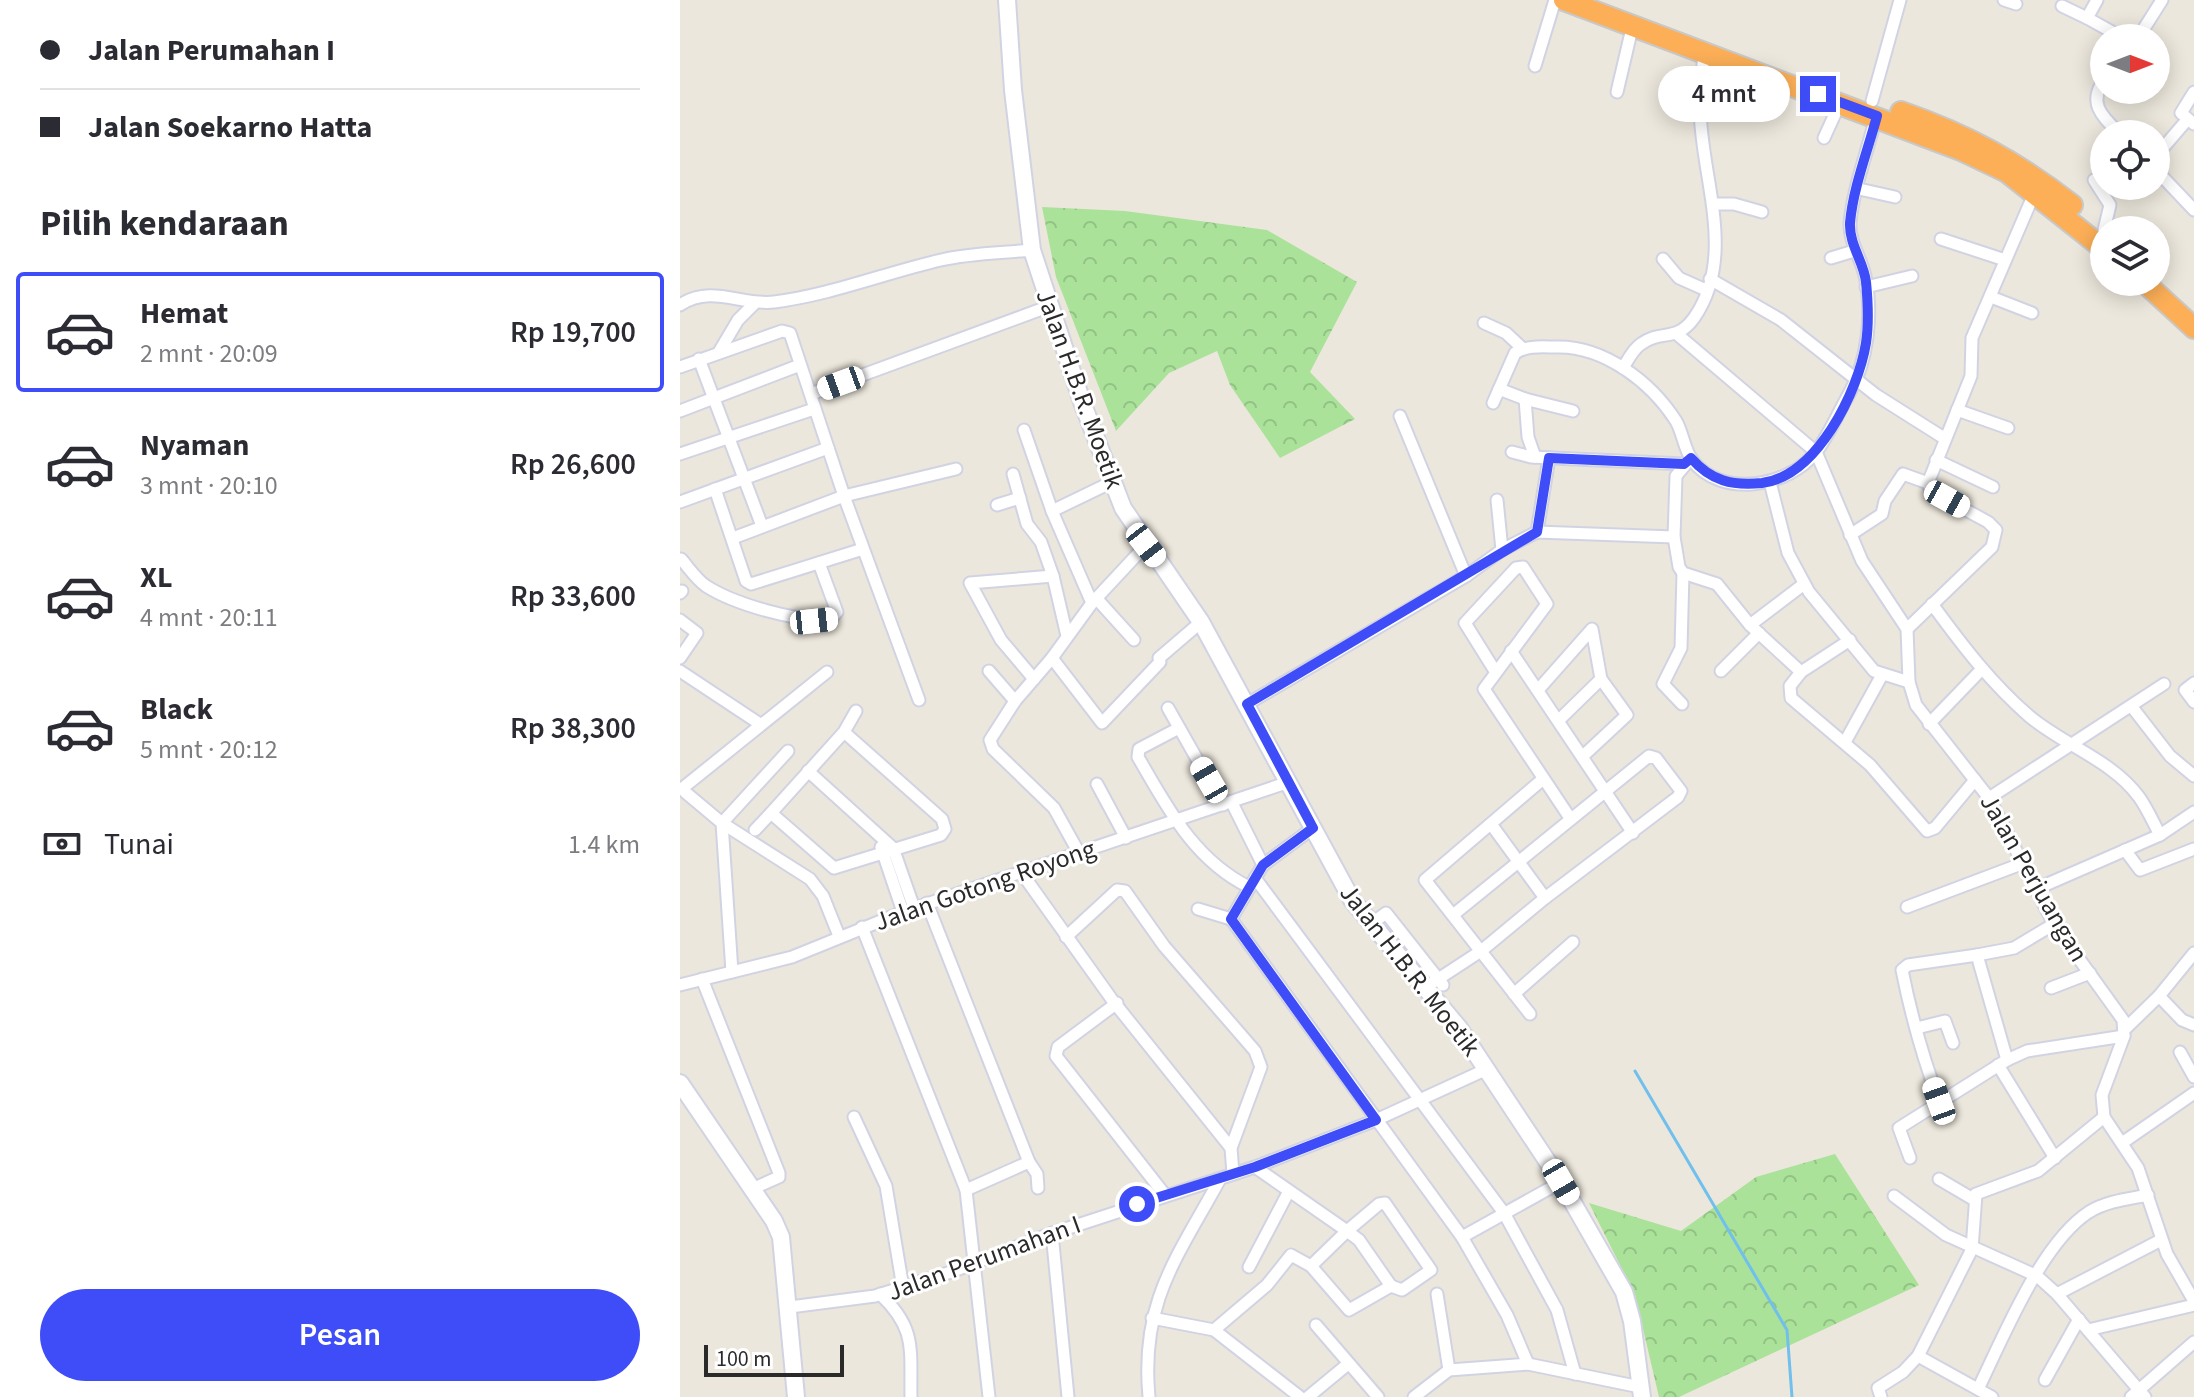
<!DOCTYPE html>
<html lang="id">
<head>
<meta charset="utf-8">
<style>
  body { margin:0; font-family:"Source Sans 3",sans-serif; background:#f7f7f7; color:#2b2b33; height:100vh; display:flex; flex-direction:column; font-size:30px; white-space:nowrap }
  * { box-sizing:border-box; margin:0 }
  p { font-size:26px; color:#7c7c81 }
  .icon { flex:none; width:44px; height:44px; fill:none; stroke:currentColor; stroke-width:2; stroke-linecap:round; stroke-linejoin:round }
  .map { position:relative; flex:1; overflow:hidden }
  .side { display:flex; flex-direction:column; background:#fff; width:680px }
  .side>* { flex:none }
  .top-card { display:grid; align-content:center; height:176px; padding:0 40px; background:#fff }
  .needle { width:52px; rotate:90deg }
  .fabs { position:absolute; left:1410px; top:24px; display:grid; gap:16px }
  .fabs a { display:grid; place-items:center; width:80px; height:80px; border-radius:50%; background:#fff; box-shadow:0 4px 20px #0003; font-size:40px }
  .scale { position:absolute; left:24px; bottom:20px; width:140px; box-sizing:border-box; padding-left:8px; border:4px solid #2a2a2a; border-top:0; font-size:22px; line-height:28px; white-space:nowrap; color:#2a2a2a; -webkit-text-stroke:6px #fff; paint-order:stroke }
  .end { position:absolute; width:36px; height:36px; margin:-18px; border:10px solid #3e4df7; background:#fff; box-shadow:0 0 0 4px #fff }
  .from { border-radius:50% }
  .bubble { position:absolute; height:56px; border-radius:28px; background:#fff; box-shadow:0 4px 20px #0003; font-size:26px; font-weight:600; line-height:56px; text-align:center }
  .car { position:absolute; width:24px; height:48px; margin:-24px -12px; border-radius:10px; box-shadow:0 0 6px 2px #0007; background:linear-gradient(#fff 24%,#345 0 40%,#fff 0 76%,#345 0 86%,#fff 0) }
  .top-card b { display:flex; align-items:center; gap:28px; height:76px; font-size:30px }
  .top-card b+b { border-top:2px solid #e1e1e2 }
  .top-card i { width:20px; height:20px; background:#2b2b33 }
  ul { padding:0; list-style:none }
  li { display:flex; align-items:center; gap:24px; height:120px; margin:0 16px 12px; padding:0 24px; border:4px solid transparent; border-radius:8px }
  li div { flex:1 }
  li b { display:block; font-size:30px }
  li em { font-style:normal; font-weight:600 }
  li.active { border-color:#3e4df7 }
  li>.icon { width:72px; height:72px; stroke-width:1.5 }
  h2 { padding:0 40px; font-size:36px; line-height:96px }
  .pay { display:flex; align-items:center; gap:20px; height:88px; padding:0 40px; font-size:30px }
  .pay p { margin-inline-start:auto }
  .action { display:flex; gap:16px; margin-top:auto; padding:16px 40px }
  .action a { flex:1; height:92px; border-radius:48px; background:#3e4df7; color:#fff; font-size:32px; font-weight:600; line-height:92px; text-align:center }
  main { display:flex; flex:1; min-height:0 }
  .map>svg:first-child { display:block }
  .forest { fill:url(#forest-crowns) }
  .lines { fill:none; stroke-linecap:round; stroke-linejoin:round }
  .stream { stroke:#70bfed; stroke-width:3 }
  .street-casing { stroke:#d1d3e3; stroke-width:15 }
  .secondary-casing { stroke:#d1d3e3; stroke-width:20 }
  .highway-casing { stroke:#c8c8c8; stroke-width:24 }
  .street { stroke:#fff; stroke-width:11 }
  .secondary { stroke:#fff; stroke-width:16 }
  .highway { stroke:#fcaf57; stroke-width:20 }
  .route { stroke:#3e4df7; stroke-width:10 }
  .labels { text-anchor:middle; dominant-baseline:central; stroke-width:6; stroke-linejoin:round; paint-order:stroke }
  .street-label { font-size:26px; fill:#2a2a2a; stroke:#fff }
</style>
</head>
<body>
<main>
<section class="side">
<div class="top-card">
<b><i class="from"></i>Jalan Perumahan I</b>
<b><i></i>Jalan Soekarno Hatta</b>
</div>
<h2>Pilih kendaraan</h2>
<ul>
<li class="active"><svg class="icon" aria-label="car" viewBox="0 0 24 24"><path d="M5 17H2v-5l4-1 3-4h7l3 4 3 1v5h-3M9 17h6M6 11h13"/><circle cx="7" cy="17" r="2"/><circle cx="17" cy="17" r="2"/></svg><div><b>Hemat</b><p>2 mnt · 20:09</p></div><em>Rp 19,700</em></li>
<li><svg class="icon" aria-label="car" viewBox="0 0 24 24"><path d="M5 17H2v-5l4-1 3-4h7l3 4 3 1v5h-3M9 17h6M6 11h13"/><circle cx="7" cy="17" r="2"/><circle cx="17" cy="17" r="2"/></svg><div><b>Nyaman</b><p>3 mnt · 20:10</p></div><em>Rp 26,600</em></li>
<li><svg class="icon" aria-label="car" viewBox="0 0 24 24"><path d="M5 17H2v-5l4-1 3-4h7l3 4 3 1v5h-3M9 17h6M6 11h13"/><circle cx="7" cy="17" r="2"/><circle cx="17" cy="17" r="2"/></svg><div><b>XL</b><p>4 mnt · 20:11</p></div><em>Rp 33,600</em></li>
<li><svg class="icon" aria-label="car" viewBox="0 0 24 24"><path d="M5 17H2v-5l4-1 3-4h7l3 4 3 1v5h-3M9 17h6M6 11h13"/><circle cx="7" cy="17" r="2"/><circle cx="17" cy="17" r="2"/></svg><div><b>Black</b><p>5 mnt · 20:12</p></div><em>Rp 38,300</em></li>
</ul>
<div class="pay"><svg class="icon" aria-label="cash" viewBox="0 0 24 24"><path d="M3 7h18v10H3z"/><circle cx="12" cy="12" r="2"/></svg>Tunai<p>1.4 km</p></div>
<div class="action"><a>Pesan</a></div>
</section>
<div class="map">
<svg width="1514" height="1397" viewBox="0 0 1514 1397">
  <defs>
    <pattern id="forest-crowns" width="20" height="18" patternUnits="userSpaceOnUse" patternTransform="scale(2)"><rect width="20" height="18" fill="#aae299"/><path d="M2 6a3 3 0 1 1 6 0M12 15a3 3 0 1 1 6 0" fill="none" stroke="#92c284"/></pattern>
  </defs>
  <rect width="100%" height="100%" fill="#ece7dc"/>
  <g class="forest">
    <path d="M362,207L445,211L587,230L677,282L630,372L675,419L600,458L550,385L537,351L489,373L436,431L376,277Z"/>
    <path d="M1155,1154L1239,1285L999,1397H979L955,1295L909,1203L1001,1231L1076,1177Z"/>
  </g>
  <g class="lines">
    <path class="stream" d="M955,1071L1107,1330L1112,1397"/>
    <defs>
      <g id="street">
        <path d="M1324,0L1336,4"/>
        <path d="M1417,0L1407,18L1443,38"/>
        <path d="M1382,6L1407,18"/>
        <path d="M1458,38L1482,0"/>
        <path d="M855,66L875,0"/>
        <path d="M1424,80C1407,104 1423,117 1440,134"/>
        <path d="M937,92L953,24"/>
        <path d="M1514,92L1501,113L1514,124"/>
        <path d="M1192,101L1220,0"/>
        <path d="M1144,138L1160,103"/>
        <path d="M1476,156L1507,120"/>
        <path d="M1476,170L1514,210"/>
        <path d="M1414,180L1430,205L1424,230"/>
        <path d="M1179,189L1215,197"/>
        <path d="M1033,204H1054L1082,212"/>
        <path d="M1261,239L1325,260"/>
        <path d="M1151,258L1174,251"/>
        <path d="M983,259L999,278L1026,290"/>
        <path d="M1030,279L1101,320L1196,395L1264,438"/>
        <path d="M1186,287L1232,276"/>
        <path d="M1311,297L1352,313"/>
        <path d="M0,305C31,284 62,306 94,302C150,295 205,273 261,260C290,253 322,253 352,250"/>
        <path d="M804,323L826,333L842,348"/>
        <path d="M998,335L1136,452L1182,561L1227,629L1229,682L1236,705L1309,798L1374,924L1443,1020L1444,1036L1422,1095L1424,1117L1458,1168L1487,1254L1514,1301"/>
        <path d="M39,352L58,320L74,304"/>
        <path d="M19,359L82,526"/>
        <path d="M0,367L102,331L110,333L164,496L239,700"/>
        <path d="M943,368C948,360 953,349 961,344C981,329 996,343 1014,318C1058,255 1020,175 1020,107C1020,88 1023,70 1024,51"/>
        <path d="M819,389L845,399L848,437L855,457"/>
        <path d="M131,394L370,306"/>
        <path d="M845,399L893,411"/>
        <path d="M813,403L835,353C848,345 862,347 877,347C924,346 971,382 996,421C1003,433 1004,449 1012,460C1041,499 1109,487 1136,452C1149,435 1158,413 1169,394C1188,361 1193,313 1185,276C1181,258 1169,242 1170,223C1173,188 1188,151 1196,116"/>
        <path d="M1277,410L1328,428"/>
        <path d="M0,411L120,365"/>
        <path d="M720,416L786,576L822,550L857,532L994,537"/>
        <path d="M344,430L372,511L412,603"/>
        <path d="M832,452L851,457L1004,464"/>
        <path d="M0,454L134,409"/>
        <path d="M1011,458L996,476L994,537L999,567L1003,573L1037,584L1070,625"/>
        <path d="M1256,460L1313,487"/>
        <path d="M333,474L347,524L361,542L373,576L387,636"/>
        <path d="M1090,482L1108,553L1129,592L1194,671L1229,682"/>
        <path d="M35,489L66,581L71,584L183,549"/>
        <path d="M817,500L822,550"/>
        <path d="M0,502L148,448"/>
        <path d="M317,505L340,498"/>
        <path d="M372,511L432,482"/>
        <path d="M857,532L869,458"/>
        <path d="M1170,535L1202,514L1205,501L1223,474L1248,483"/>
        <path d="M53,538L164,496L276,469"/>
        <path d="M1,559C9,568 16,579 26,586C54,604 119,623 151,619L157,612L139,563"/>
        <path d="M0,593L2,591"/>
        <path d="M416,598L454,640"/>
        <path d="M1252,604C1282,645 1311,683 1349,716C1383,745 1432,760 1459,797C1467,808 1473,822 1480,835"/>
        <path d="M0,620L17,633L0,658"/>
        <path d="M1227,629L1312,547L1316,530L1308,522L1251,491L1248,483L1291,376L1292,338L1354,194"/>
        <path d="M1170,640L1121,672L1110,686L1111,698L1190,765L1247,831L1255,828L1295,780"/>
        <path d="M831,651L953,833"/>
        <path d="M372,658L422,723L480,662L479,658L521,622"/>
        <path d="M0,671L80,724"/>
        <path d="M309,671L335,701"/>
        <path d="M815,671L785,623L836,568L843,567L867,604L804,689L890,818"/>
        <path d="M1041,671L1079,633"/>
        <path d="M1121,672L1070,625L1124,584"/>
        <path d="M354,679L321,640L290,583L373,576"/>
        <path d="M1514,683L1505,690L1514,702"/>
        <path d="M858,690L912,629L921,679L947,715L903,756"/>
        <path d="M567,704L786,576"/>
        <path d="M1002,704L983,684L1001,648L1003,573"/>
        <path d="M1452,707L1490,756L1514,776"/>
        <path d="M488,708L543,805"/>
        <path d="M879,720L921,679"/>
        <path d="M1249,724L1301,670"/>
        <path d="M499,728L459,749L458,757C487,807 514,860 569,887"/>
        <path d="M164,732L262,819L265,829L261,835L154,868L91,813L164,732L176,711"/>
        <path d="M1165,742L1202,675"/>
        <path d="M108,751L42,823L130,879L143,896L159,936"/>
        <path d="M128,771L213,848L234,908"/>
        <path d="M417,784L446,838"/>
        <path d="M1309,798L1484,684"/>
        <path d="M552,803L583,865"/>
        <path d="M811,824L865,898"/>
        <path d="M633,828L583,865L551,919L782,1237L827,1315L848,1364"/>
        <path d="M75,830L91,813"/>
        <path d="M201,847L223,912"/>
        <path d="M1445,850L1460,870L1514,849"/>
        <path d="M399,853L374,808L313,749L310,740L335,701L372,658L412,603L466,545"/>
        <path d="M341,872L433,1001L551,1148"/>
        <path d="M575,878L824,1213L877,1310L895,1374"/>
        <path d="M1356,889L1480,835L1514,812"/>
        <path d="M247,903L349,1162L286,1190"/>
        <path d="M1227,907L1341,864"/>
        <path d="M518,909L551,919"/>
        <path d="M691,924L706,913L763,985"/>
        <path d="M182,927L286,1190L309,1397"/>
        <path d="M386,937L437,890L445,891L484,946L575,1051L581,1067L551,1148L553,1174"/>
        <path d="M52,972L42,823L5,792L4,787L147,672"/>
        <path d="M22,979L99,1173V1177L72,1189"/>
        <path d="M0,985L112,957L223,912L609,782"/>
        <path d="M746,987L801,951L865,898L998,797L1001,791L976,758L969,756L773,915"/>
        <path d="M1371,988L1410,973"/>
        <path d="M834,994L893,942"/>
        <path d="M1479,996L1502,1020L1514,1025"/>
        <path d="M437,1003L378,1047L376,1056L485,1195"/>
        <path d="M850,1014L745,880L863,779"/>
        <path d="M1237,1028L1265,1021L1273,1043"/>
        <path d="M1446,1028L1479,996L1514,953"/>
        <path d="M1500,1052L1514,1077"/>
        <path d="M1327,1060L1297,955L1334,948L1374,924"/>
        <path d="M1318,1065L1375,1158"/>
        <path d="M1259,1101C1243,1058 1231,1015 1222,970L1228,965L1297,955"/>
        <path d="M174,1117L206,1186L223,1288"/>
        <path d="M1442,1143L1514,1093"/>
        <path d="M1230,1158L1219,1128L1327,1060L1347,1051L1444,1036"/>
        <path d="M349,1162L357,1174L358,1188"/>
        <path d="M1259,1179L1293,1199"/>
        <path d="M1214,1196L1266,1235L1357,1276L1377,1294L1465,1397"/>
        <path d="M372,1233L388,1397"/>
        <path d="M782,1237L881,1182"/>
        <path d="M631,1266L667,1231L679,1240L711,1286"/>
        <path d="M569,1267L609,1191"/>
        <path d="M200,1294C237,1329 230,1349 231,1397"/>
        <path d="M757,1294L769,1370"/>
        <path d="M1377,1294L1481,1240"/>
        <path d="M110,1307L195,1296L271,1272L367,1235L575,1167L696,1120L807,1069"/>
        <path d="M472,1318L534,1330L620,1397"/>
        <path d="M636,1325L698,1397"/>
        <path d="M534,1330L587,1285L611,1255L631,1266L669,1310L711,1286L722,1290L751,1270L705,1203L699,1204L667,1231L575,1167"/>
        <path d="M1408,1330L1514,1305"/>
        <path d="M1238,1356L1312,1397"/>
        <path d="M1365,1380L1399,1319"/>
        <path d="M1298,1389C1323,1338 1361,1243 1409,1212C1427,1201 1448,1199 1468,1195"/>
        <path d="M469,1397C460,1302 497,1258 540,1179"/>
        <path d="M628,1397L668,1364"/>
        <path d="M734,1397L769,1370L848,1364L960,1387"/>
        <path d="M1201,1397L1198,1388L1223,1372L1238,1356L1292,1249L1296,1194L1358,1171L1424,1117"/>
        <path d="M1451,1397L1514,1342"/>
      </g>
      <g id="secondary">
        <path d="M327,0L333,90L352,250L402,402L443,508L521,622L672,900L779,1028L881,1182L944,1292L952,1321L962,1397"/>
        <path d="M0,1083L94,1221L101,1237L116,1397"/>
      </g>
      <g id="highway">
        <path d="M884,0L1281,150L1327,172L1424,249"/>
        <path d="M1221,112C1287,135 1337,162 1392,205"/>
        <path d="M1464,282L1514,328"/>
      </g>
    </defs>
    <use href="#street" class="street-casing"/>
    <use href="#secondary" class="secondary-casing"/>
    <use href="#highway" class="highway-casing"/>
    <use href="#street" class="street"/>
    <use href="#secondary" class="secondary"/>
    <use href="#highway" class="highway"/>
  </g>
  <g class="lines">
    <path class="route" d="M457,1204L575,1167L696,1120L551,919L583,865L633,828L567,704L857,532L869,458L1004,464L1011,458C1031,481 1052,486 1082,483C1137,476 1178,392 1186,343C1189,323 1188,302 1186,282C1184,262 1169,245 1170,223C1173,188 1188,150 1197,116L1138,94"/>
  </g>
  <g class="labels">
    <g class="street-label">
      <text transform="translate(400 389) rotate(70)">Jalan H.B.R. Moetik</text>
      <text transform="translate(1354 878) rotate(60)">Jalan Perjuangan</text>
      <text transform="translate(305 885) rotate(-19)">Jalan Gotong Royong</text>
      <text transform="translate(730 970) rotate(52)">Jalan H.B.R. Moetik</text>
      <text transform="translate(304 1258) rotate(-20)">Jalan Perumahan I</text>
    </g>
  </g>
</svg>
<div class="fabs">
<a><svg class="needle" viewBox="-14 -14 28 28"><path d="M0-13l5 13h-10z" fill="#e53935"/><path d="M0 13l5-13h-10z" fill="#7c7c81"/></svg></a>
<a><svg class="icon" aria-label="locate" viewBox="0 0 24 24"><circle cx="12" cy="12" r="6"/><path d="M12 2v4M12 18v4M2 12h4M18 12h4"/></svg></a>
<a><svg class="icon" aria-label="layers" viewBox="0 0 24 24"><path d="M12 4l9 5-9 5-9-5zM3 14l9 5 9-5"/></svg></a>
</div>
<div class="scale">100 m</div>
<i class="end from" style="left:457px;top:1204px"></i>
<i class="end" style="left:1138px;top:94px"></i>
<div class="bubble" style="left:978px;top:66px;width:132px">4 mnt</div>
<i class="car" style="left:161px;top:383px;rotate:250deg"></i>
<i class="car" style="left:1267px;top:499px;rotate:119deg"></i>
<i class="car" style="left:466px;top:545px;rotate:142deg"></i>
<i class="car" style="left:134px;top:621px;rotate:84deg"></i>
<i class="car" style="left:529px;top:780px;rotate:330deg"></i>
<i class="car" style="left:1259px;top:1101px;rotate:340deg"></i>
<i class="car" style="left:881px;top:1182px;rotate:150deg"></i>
</div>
</main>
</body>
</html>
